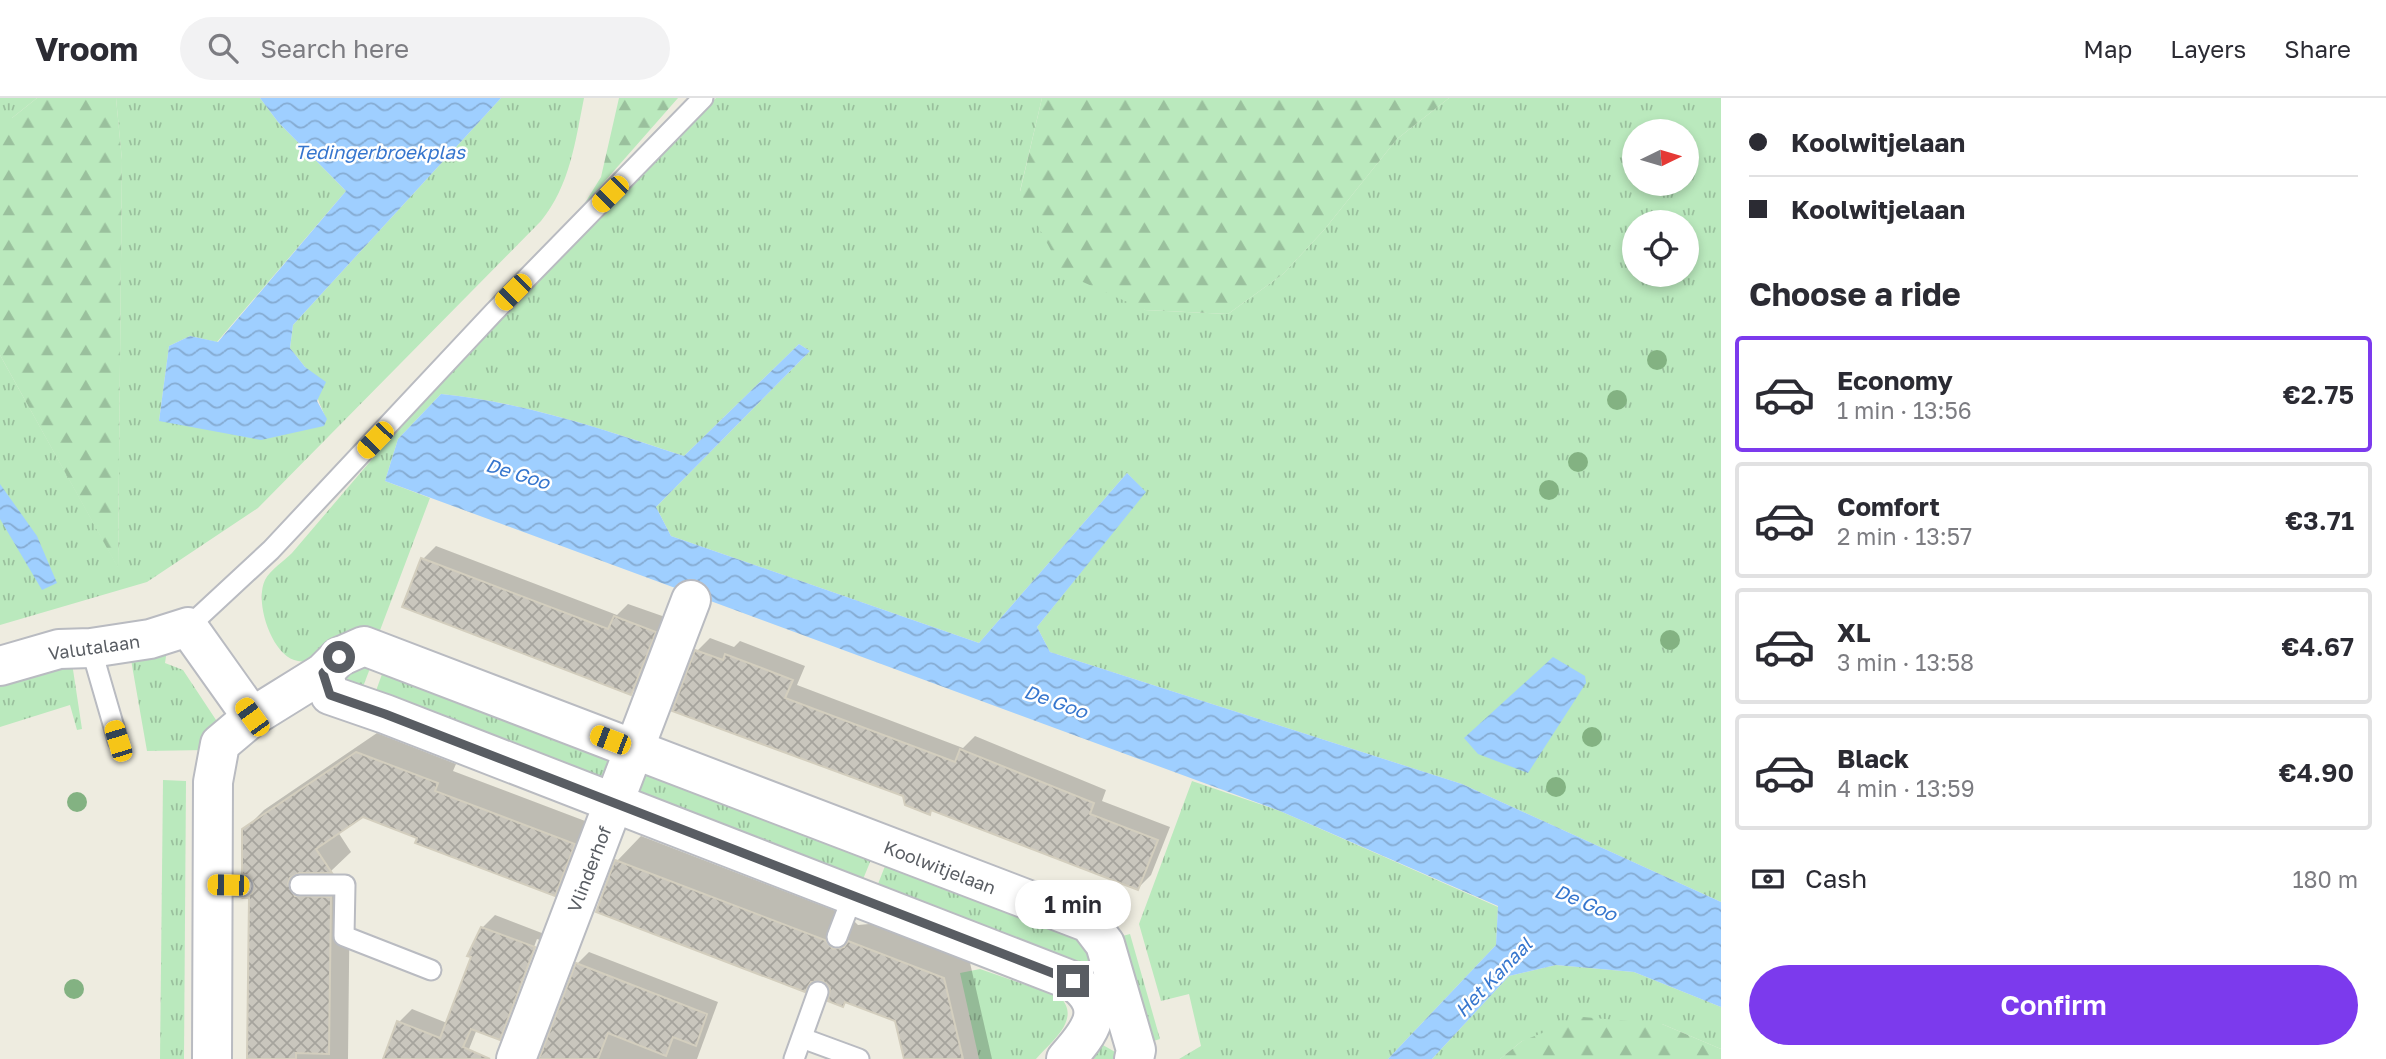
<!DOCTYPE html>
<html lang="en">
<head>
<meta charset="utf-8">
<style>
  body { margin:0; font-family:"Golos Text",sans-serif; background:#f2f2f3; color:#2b2b33; height:100vh; display:flex; flex-direction:column; font-size:26px; white-space:nowrap }
  * { box-sizing:border-box; margin:0 }
  p { font-size:23px; color:#7c7c81 }
  .icon { flex:none; width:38px; height:38px; fill:none; stroke:currentColor; stroke-width:2; stroke-linecap:round; stroke-linejoin:round }
  .map { position:relative; flex:1; overflow:hidden }
  .drawer { display:flex; flex-direction:column; background:#fff; width:665px }
  .drawer>* { flex:none }
  .top-card { display:grid; align-content:center; height:154px; padding:0 28px; background:#fff }
  .needle { width:46px; rotate:85deg }
  .tools { position:absolute; left:1622px; top:21px; display:grid; gap:14px }
  .tools a { display:grid; place-items:center; width:77px; height:77px; border-radius:50%; background:#fff; box-shadow:0 4px 10px #0003; font-size:35px }
  .end { position:absolute; width:32px; height:32px; margin:-16px; border:9px solid #595d63; background:#fff; box-shadow:0 0 0 4px #fff }
  .from { border-radius:50% }
  .bubble { position:absolute; height:49px; border-radius:24px; background:#fff; box-shadow:0 4px 10px #0003; font-size:23px; font-weight:600; line-height:49px; text-align:center }
  .car { position:absolute; width:21px; height:42px; margin:-21px -10px; border-radius:9px; box-shadow:0 0 5px 2px #0007; background:linear-gradient(#f5c518 24%,#345 0 40%,#f5c518 0 76%,#345 0 86%,#f5c518 0) }
  .top-card b { display:flex; align-items:center; gap:24px; height:66px; font-size:26px }
  .top-card b+b { border-top:2px solid #e1e1e2 }
  .top-card i { width:18px; height:18px; background:#2b2b33 }
  ul { padding:0; list-style:none }
  li { display:flex; align-items:center; gap:21px; height:116px; margin:0 14px 10px; padding:0 14px; border:4px solid #e1e1e2; border-radius:7px }
  li div { flex:1 }
  li b { display:block; font-size:26px }
  li em { font-style:normal; font-weight:600 }
  li.on { border-color:#7c3aed }
  li>.icon { width:63px; height:63px; stroke-width:1.5 }
  h2 { padding:0 28px; font-size:32px; line-height:84px }
  .pay { display:flex; align-items:center; gap:18px; height:77px; padding:0 28px; font-size:26px }
  .pay p { margin-inline-start:auto }
  .primary-button { display:flex; gap:14px; margin-top:auto; padding:14px 28px }
  .primary-button a { flex:1; height:80px; border-radius:42px; background:#7c3aed; color:#fff; font-size:28px; font-weight:600; line-height:80px; text-align:center }
  header { display:flex; align-items:center; gap:42px; box-sizing:border-box; height:98px; padding:0 35px; background:#fff; border-bottom:2px solid #e1e1e2 }
  header strong { font-size:33px }
  nav { display:flex; gap:38px; margin-inline-start:auto; font-size:24px }
  .search { width:490px; height:63px; background:#f2f2f3; display:flex; align-items:center; gap:18px; box-sizing:border-box; padding:0 24px; border-radius:38px; color:#7c7c81; font-size:26px }
  main { display:flex; flex:1; min-height:0 }
  .map>svg:first-child { display:block }
  .grass { fill:url(#grass-tufts); fill-rule:evenodd }
  .forest { fill:url(#forest-firs) }
  .water { fill:url(#water-waves) }
  .shadow { fill:#0003; fill-rule:evenodd }
  .building { fill:url(#building-cross-hatch); stroke:#d3cebe; stroke-width:2 }
  .lines { fill:none; stroke-linecap:round; stroke-linejoin:round }
  .lane-casing { stroke:#b9bbc1; stroke-width:23 }
  .street-casing { stroke:#b9bbc1; stroke-width:42 }
  .lane { stroke:#fff; stroke-width:19 }
  .street { stroke:#fff; stroke-width:38 }
  .tree { fill:#83b282 }
  .route { stroke:#595d63; stroke-width:9 }
  .labels { text-anchor:middle; dominant-baseline:central; stroke-width:5; stroke-linejoin:round; paint-order:stroke }
  .street-label { font-size:18px; fill:#595d63; stroke:#fff }
  .water-label { font-size:19px; font-style:italic; fill:#3676ce; stroke:#fff }
</style>
</head>
<body>
<header>
<strong>Vroom</strong>
<div class="search"><svg class="icon" aria-label="search" viewBox="0 0 24 24"><circle cx="10" cy="10" r="6"/><path d="M15 15l6 6"/></svg>Search here</div>
<nav><a>Map</a><a>Layers</a><a>Share</a></nav>
</header>
<main>
<div class="map">
<svg width="1721" height="961" viewBox="0 0 1721 961">
  <defs>
    <pattern id="grass-tufts" width="24" height="20" patternUnits="userSpaceOnUse" patternTransform="scale(1.75)"><rect width="24" height="20" fill="#bae9bd"/><path d="M3 7l-1-3M5 7V3M7 7l1-3M15 17l-1-3M17 17v-4M19 17l1-3" fill="none" stroke="#9ac09d"/></pattern>
    <pattern id="forest-firs" width="22" height="20" patternUnits="userSpaceOnUse" patternTransform="scale(1.75)"><rect width="22" height="20" fill="#bae9bd"/><path d="M5 1l3.5 6h-7zM16 11l3.5 6h-7z" fill="#9ac09d"/></pattern>
    <pattern id="water-waves" width="16" height="10" patternUnits="userSpaceOnUse" patternTransform="scale(1.75)"><rect width="16" height="10" fill="#9fcfff"/><path d="M0 5q4-4 8 0t8 0" fill="none" stroke="#85abd2"/></pattern>
    <pattern id="building-cross-hatch" width="8" height="8" patternUnits="userSpaceOnUse" patternTransform="scale(1.75)"><rect width="8" height="8" fill="#c9c6bd"/><path d="M0 0l8 8M0 8l8-8" fill="none" stroke="#a6a49d"/></pattern>
  </defs>
  <rect width="100%" height="100%" fill="#eeece0"/>
  <g class="grass">
    <path d="M0,0H37L12,20H0Z"/>
    <path d="M116,0H260L278,24L346,93L217,244L190,238L169,248L159,323L326,321L305,269L290,250L293,227L501,0H584C575,45 570,87 541,123L258,410L147,484L0,527V257L118,469L122,62Z"/>
    <path d="M716,0H1042L1020,93L1145,212L1228,216L1283,176L1324,132L1397,41L1449,0H1721V804L1462,686L1050,554L1037,529L1145,394L1127,375L979,545L671,438L656,409L810,253L799,246L684,358C606,332 524,304 441,296L398,341L385,383L430,400L376,543C354,550 321,567 298,563C272,559 254,504 265,482C270,472 284,463 292,455L432,291ZM1634,33H1687V86H1634ZM1634,124H1687V177H1634Z"/>
    <path d="M167,552L165,565L183,572L222,631L206,652L147,653L130,556Z"/>
    <path d="M374,560L359,599L334,574Z"/>
    <path d="M72,565L82,631L77,632L70,607L0,629V587Z"/>
    <path d="M386,565L626,656L610,696L372,604Z"/>
    <path d="M639,662L674,687L858,757L875,752L859,791L628,690Z"/>
    <path d="M163,682L186,683L184,961H160Z"/>
    <path d="M1192,683L1280,713L1498,809L1496,847L1388,961H1179L1201,948L1189,896L1161,903L1139,826Z"/>
    <path d="M889,758L1022,820L1074,840L1078,831L1101,882L1064,859L913,800L874,796Z"/>
    <path d="M1130,836L1160,941L1144,946L1115,840Z"/>
    <path d="M1556,867L1634,874L1721,909V951L1662,926L1522,943L1500,961H1432L1509,878Z"/>
    <path d="M980,871L1060,899C1082,921 1051,944 1036,961H979L960,875Z"/>
    <path d="M1094,942L1124,959V961H1091Z"/>
  </g>
  <g class="forest">
    <path d="M37,0H116L122,62L118,470L0,257V20H12Z"/>
    <path d="M619,0H678L583,108L601,79Z"/>
    <path d="M1042,0H1449L1397,41L1324,132L1283,176L1228,216L1145,212L1063,175L1020,94Z"/>
    <path d="M1583,919L1662,926L1721,951V961H1500L1522,943Z"/>
  </g>
  <g class="water">
    <path d="M260,0H501L293,227L290,250L305,269L326,284L317,303L327,321L324,328L261,342L159,323L169,248L190,238L218,244L346,93L278,24Z"/>
    <path d="M799,246L810,253L656,409L671,438L979,545L1127,375L1146,394L1037,529L1050,554L1462,686L1721,804V909L1634,874L1556,867L1509,878L1432,961H1388L1496,847L1498,808L1280,713L385,383L398,341L441,296C524,304 605,332 684,358Z"/>
    <path d="M0,386L37,438L57,485L42,492L0,421Z"/>
    <path d="M1553,559L1585,578L1586,585L1528,675L1478,656L1464,640Z"/>
  </g>
  <g class="shadow">
    <path d="M436,448L617,517L628,506L668,520L644,582L631,595L423,461Z"/>
    <path d="M710,540L734,549L740,543L805,568L797,587L963,650L975,638L1106,692L1102,703L1170,729L1151,777L1138,790L933,711L929,715L697,553Z"/>
    <path d="M377,635L456,666L453,673L593,726L574,776L554,796L363,717L338,734L351,754L331,773H311L314,779L350,780L348,961H249L251,798H248L255,791L244,732L264,712Z"/>
    <path d="M641,738L849,818L858,827L869,826L874,820L968,856L992,961H906L896,922L846,903L842,907L822,880L815,882L804,892L598,813L617,763Z"/>
    <path d="M495,817L547,837L512,927L499,940L477,931L465,961H385L399,924L412,911L447,925L482,830ZM537,841L540,842L507,927H504Z"/>
    <path d="M589,854L718,904L697,961H541L577,866Z"/>
  </g>
  <g class="building">
    <path d="M421,460L608,531L614,518L656,534L631,597L402,509Z"/>
    <path d="M695,552L723,562L725,556L793,582L785,600L955,664L960,651L1094,705L1090,716L1158,742L1138,792L931,712L930,717L905,707L903,698L672,613Z"/>
    <path d="M356,654L438,685L435,693L575,746L555,798L415,745L417,740L363,719L316,751L332,775H299L290,780L288,786L295,798L331,799L329,956L296,955V961H247L249,800H244L252,795L254,788L249,778L242,776V731Z"/>
    <path d="M615,762L825,842L833,851L844,849L848,843L944,880L963,961H904L895,923L845,904L843,909L828,903L830,891L823,883L811,884L805,894L596,814Z"/>
    <path d="M481,829L535,849L500,942L471,931L463,949L490,961H383L397,923L440,940L471,859L467,858Z"/>
    <path d="M576,865L707,916L696,948L673,939L666,958L608,935L598,961H539Z"/>
  </g>
  <g class="lines">
    <defs>
      <g id="lane">
        <path d="M188,529L271,452L494,214L703,0"/>
        <path d="M91,550L118,643"/>
        <path d="M213,787L242,788"/>
        <path d="M300,787H345L344,838L431,872"/>
        <path d="M837,839L853,797"/>
        <path d="M802,940L859,961"/>
        <path d="M794,961L818,894"/>
      </g>
      <g id="street">
        <path d="M0,568L59,551L91,550L150,541L188,529L252,619L323,575L339,559L364,548L1089,825L1105,846L1136,952L1134,961"/>
        <path d="M323,575L330,597L385,616L1073,883C1110,910 1090,934 1066,961"/>
        <path d="M212,961L213,684L220,646L252,619"/>
        <path d="M516,961L691,502"/>
      </g>
    </defs>
    <use href="#lane" class="lane-casing"/>
    <use href="#street" class="street-casing"/>
    <use href="#lane" class="lane"/>
    <use href="#street" class="street"/>
  </g>
  <g class="tree">
    <circle cx="1657" cy="262" r="10"/>
    <circle cx="1617" cy="302" r="10"/>
    <circle cx="1578" cy="364" r="10"/>
    <circle cx="1549" cy="392" r="10"/>
    <circle cx="1670" cy="542" r="10"/>
    <circle cx="1592" cy="639" r="10"/>
    <circle cx="1556" cy="689" r="10"/>
    <circle cx="77" cy="704" r="10"/>
    <circle cx="74" cy="891" r="10"/>
  </g>
  <g class="lines">
    <path class="route" d="M339,559L323,575L330,597L385,616L1073,883"/>
  </g>
  <g class="labels">
    <g class="street-label">
      <text transform="translate(94 549) rotate(-8)">Valutalaan</text>
      <text transform="translate(940 769) rotate(21)">Koolwitjelaan</text>
      <text transform="translate(589 771) rotate(-69)">Vlinderhof</text>
    </g>
    <g class="water-label">
      <text x="380" y="53">Tedingerbroekplas</text>
      <text transform="translate(518 375) rotate(17)">De Goo</text>
      <text transform="translate(1056 603) rotate(20)">De Goo</text>
      <text transform="translate(1586 804) rotate(23)">De Goo</text>
      <text transform="translate(1493 879) rotate(-46)">Het Kanaal</text>
    </g>
  </g>
</svg>
<div class="tools">
<a><svg class="needle" viewBox="-14 -14 28 28"><path d="M0-13l5 13h-10z" fill="#e53935"/><path d="M0 13l5-13h-10z" fill="#7c7c81"/></svg></a>
<a><svg class="icon" aria-label="locate" viewBox="0 0 24 24"><circle cx="12" cy="12" r="6"/><path d="M12 2v4M12 18v4M2 12h4M18 12h4"/></svg></a>
</div>
<i class="end from" style="left:339px;top:559px"></i>
<i class="end" style="left:1073px;top:883px"></i>
<div class="bubble" style="left:1015px;top:782px;width:116px">1 min</div>
<i class="car" style="left:610px;top:96px;rotate:225deg"></i>
<i class="car" style="left:513px;top:194px;rotate:225deg"></i>
<i class="car" style="left:375px;top:342px;rotate:224deg"></i>
<i class="car" style="left:252px;top:619px;rotate:324deg"></i>
<i class="car" style="left:610px;top:642px;rotate:291deg"></i>
<i class="car" style="left:118px;top:643px;rotate:343deg"></i>
<i class="car" style="left:228px;top:787px;rotate:271deg"></i>
</div>
<section class="drawer">
<div class="top-card">
<b><i class="from"></i>Koolwitjelaan</b>
<b><i></i>Koolwitjelaan</b>
</div>
<h2>Choose a ride</h2>
<ul>
<li class="on"><svg class="icon" aria-label="car" viewBox="0 0 24 24"><path d="M5 17H2v-5l4-1 3-4h7l3 4 3 1v5h-3M9 17h6M6 11h13"/><circle cx="7" cy="17" r="2"/><circle cx="17" cy="17" r="2"/></svg><div><b>Economy</b><p>1 min · 13:56</p></div><em>€2.75</em></li>
<li><svg class="icon" aria-label="car" viewBox="0 0 24 24"><path d="M5 17H2v-5l4-1 3-4h7l3 4 3 1v5h-3M9 17h6M6 11h13"/><circle cx="7" cy="17" r="2"/><circle cx="17" cy="17" r="2"/></svg><div><b>Comfort</b><p>2 min · 13:57</p></div><em>€3.71</em></li>
<li><svg class="icon" aria-label="car" viewBox="0 0 24 24"><path d="M5 17H2v-5l4-1 3-4h7l3 4 3 1v5h-3M9 17h6M6 11h13"/><circle cx="7" cy="17" r="2"/><circle cx="17" cy="17" r="2"/></svg><div><b>XL</b><p>3 min · 13:58</p></div><em>€4.67</em></li>
<li><svg class="icon" aria-label="car" viewBox="0 0 24 24"><path d="M5 17H2v-5l4-1 3-4h7l3 4 3 1v5h-3M9 17h6M6 11h13"/><circle cx="7" cy="17" r="2"/><circle cx="17" cy="17" r="2"/></svg><div><b>Black</b><p>4 min · 13:59</p></div><em>€4.90</em></li>
</ul>
<div class="pay"><svg class="icon" aria-label="cash" viewBox="0 0 24 24"><path d="M3 7h18v10H3z"/><circle cx="12" cy="12" r="2"/></svg>Cash<p>180 m</p></div>
<div class="primary-button"><a>Confirm</a></div>
</section>
</main>
</body>
</html>
